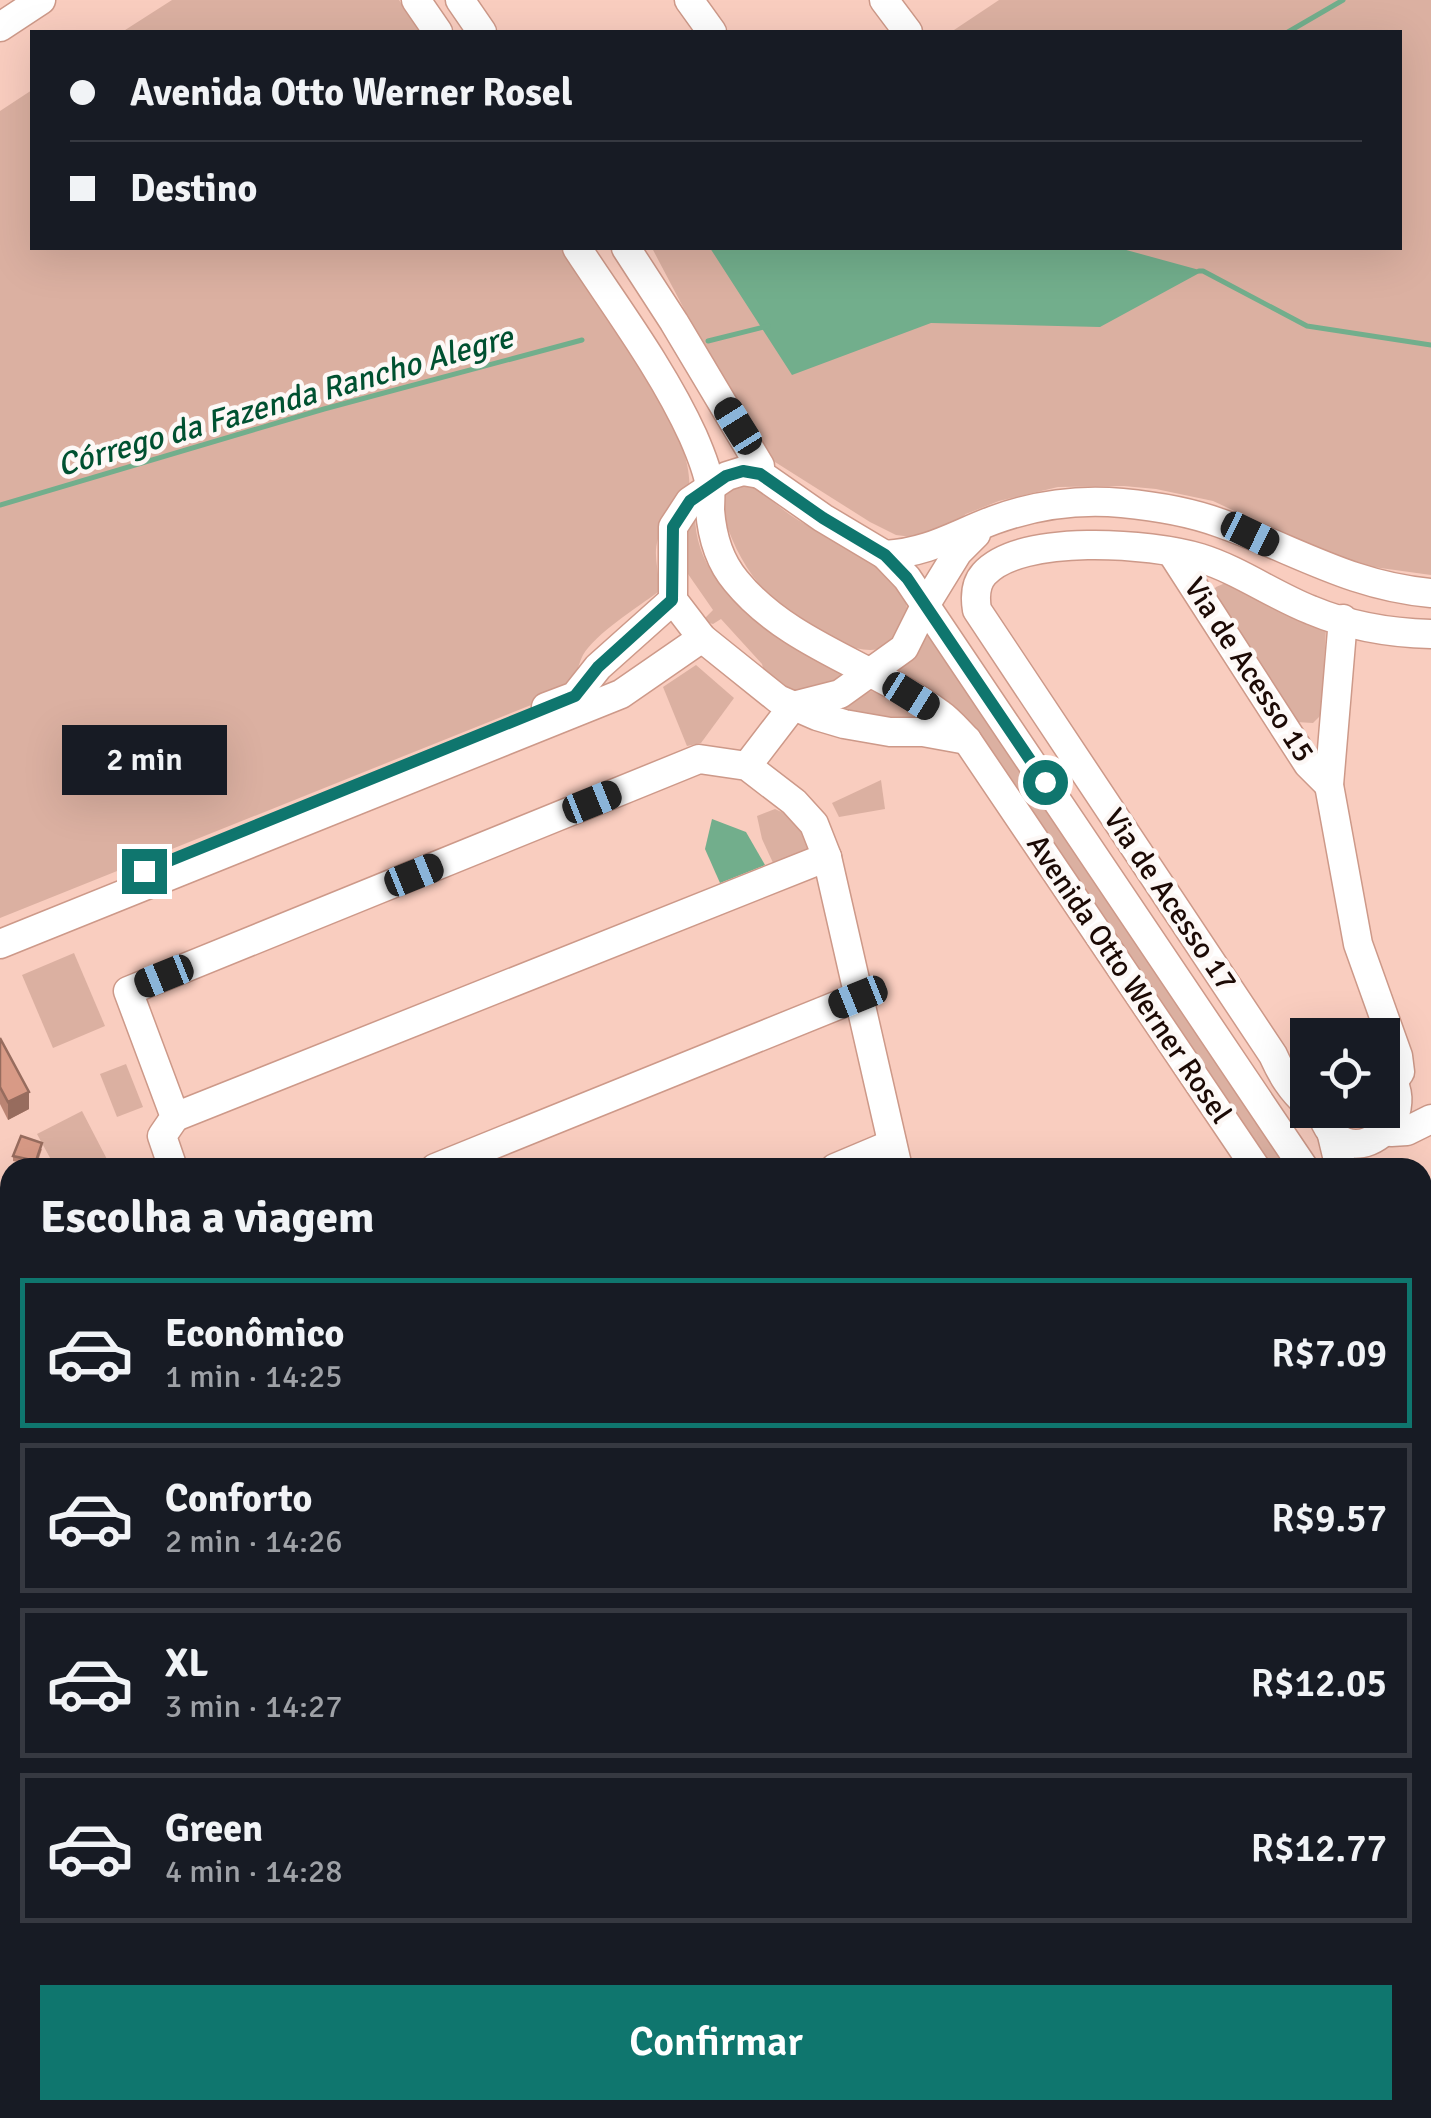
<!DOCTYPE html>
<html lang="pt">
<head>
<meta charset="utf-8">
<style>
  body { margin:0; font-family:Signika,sans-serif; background:#242831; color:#f1f3f6; height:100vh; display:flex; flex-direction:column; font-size:38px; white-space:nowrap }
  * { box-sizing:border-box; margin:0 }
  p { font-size:32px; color:#9ea1a6 }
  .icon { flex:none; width:55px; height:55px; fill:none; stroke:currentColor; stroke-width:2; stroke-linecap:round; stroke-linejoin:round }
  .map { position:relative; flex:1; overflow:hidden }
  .sheet { position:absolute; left:0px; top:1158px; width:1432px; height:962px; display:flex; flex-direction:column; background:#171b24; border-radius:30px 30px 0 0; box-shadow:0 10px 40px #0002 }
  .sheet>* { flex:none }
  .banner { position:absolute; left:30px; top:30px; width:1372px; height:220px; border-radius:0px; box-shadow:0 10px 40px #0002; display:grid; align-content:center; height:220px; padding:0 40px; background:#171b24 }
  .buttons { position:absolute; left:1290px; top:1018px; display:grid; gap:20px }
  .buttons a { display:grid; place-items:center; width:110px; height:110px; border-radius:0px; background:#171b24; box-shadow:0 10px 40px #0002; font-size:50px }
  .end { position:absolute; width:45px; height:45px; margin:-22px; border:12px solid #0f766e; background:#fff; box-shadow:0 0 0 5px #fff }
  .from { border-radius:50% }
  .bubble { position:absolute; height:70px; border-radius:0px; background:#171b24; box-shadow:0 10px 40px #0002; font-size:32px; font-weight:600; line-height:70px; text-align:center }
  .car { position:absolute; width:30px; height:60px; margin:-30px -15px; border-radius:12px; box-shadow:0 0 8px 2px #0007; background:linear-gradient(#222 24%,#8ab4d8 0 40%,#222 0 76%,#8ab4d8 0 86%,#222 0) }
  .banner b { display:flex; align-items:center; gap:35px; height:95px; font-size:38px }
  .banner b+b { border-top:2px solid #363941 }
  .banner i { width:25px; height:25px; background:#f1f3f6 }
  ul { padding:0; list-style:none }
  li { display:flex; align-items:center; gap:30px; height:150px; margin:0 20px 15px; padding:0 20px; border:5px solid #363941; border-radius:0px }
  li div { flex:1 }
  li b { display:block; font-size:38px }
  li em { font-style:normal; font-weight:600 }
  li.on { border-color:#0f766e }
  li>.icon { width:90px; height:90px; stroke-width:1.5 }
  h2 { padding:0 40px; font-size:45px; line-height:120px }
  .action { display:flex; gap:20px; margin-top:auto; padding:20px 40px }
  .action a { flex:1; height:115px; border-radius:0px; background:#0f766e; color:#fff; font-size:40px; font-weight:600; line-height:115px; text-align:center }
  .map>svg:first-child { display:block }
  .green { fill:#dbb0a1 }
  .water { fill:#72ae8c }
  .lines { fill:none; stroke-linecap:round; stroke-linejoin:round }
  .stream { stroke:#72ae8c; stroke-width:5 }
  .minor-casing { stroke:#cd9989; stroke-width:31 }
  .minor { stroke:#fff; stroke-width:28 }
  .wall { fill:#ba8473 }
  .shaded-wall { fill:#976c5e }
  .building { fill:#d89a86; stroke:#976c5e; stroke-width:2.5 }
  .route { stroke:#0f766e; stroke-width:12 }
  .labels { text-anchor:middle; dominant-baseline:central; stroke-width:9; stroke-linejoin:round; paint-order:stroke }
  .street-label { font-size:30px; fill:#1c0a05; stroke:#fdf8f6 }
  .water-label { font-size:32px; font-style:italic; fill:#005131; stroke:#fdf8f6 }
</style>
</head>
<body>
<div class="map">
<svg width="1431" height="2118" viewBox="0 0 1431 2118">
  <rect width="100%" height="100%" fill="#f9cdbf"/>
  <g class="green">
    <path d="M172,0H399L420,32H122Z"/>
    <path d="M999,0H1431V575L1366,566L1332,556L1213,501L1156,489L1124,486L1058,487L999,501L966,514L947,529L920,538L896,535L870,522L775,462L745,425L652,248H1400V32H951Z"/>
    <path d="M32,90V248H562C594,297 695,431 689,485C686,504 664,519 658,539C652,558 661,573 658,592C638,607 595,634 583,655C576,669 578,678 566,691L0,918V111Z"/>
    <path d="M744,478C762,492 779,508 798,520C811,529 827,531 840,539C860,550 908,584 907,609C907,612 903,621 902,623C899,633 894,642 884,647C852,663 779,609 759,584C740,561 727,532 720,502L729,481Z"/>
    <path d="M695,515C695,597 788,642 850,677C838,682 822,690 809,692C790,694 765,683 762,664L721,619L713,624L706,622L704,619L713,610L688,574L683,576L678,527Z"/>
    <path d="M1230,581L1326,628L1322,708L1321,715L1313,723L1296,722L1211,593L1216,587Z"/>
    <path d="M932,631L1292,1167H1268L972,729L900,674L898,671Z"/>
    <path d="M696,665L734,698L701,743L687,746L663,687Z"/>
    <path d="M871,691L877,692L928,719L885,723L844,710L848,701Z"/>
    <path d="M881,780L885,809L839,817L832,803Z"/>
    <path d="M775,809L792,817L809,837L808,853L774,865L762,839L757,816Z"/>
    <path d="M74,953L105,1026L53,1048L22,975Z"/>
    <path d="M126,1064L143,1107L117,1117L100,1074Z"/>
    <path d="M82,1111L111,1167H55L37,1134Z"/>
    <path d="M1431,1501V2118H1165L1156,2110H1422V1507Z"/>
  </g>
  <g class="water">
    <path d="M710,248H1119L1203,271L1100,327L931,323L792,375Z"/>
    <path d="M712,819L746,832L765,865L720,883L705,849Z"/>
  </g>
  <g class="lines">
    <g class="stream">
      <path d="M1288,32L1343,0"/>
      <path d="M1199,271H1203L1307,326L1431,345"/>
      <path d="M708,341L768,326"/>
      <path d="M0,505L324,409L582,340"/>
    </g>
    <defs>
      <g id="minor">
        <path d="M416,0L438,32"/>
        <path d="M460,0L482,32"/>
        <path d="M689,0L712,32"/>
        <path d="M884,0L908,32"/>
        <path d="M0,27L41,0"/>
        <path d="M577,248C617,309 663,370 693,436C700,452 708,471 710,487C711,495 710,503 710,510C712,536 719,561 736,581C788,645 875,666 940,714C950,721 958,731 967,740L1256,1168"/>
        <path d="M626,248L674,322L760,466V474L823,518L885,555L907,578L1304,1168"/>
        <path d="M760,474L743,471L727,476L690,501L673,527V600L702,638L778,699L817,716L844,724L890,732H923L967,740"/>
        <path d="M1172,553L1308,764L1329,785"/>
        <path d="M885,555C930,552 954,535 994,520C1035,505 1079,499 1122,503C1154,506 1190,512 1220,523C1294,549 1350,586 1431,593"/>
        <path d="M1343,619L1329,785L1358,944L1398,1056L1400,1072L1395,1079"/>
        <path d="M546,707L575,696L598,667L673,600"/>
        <path d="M747,766L793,706L840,694L904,648L926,604L958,552L976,534"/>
        <path d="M0,944L621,694L702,638"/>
        <path d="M1308,1105C1291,1090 1282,1075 1273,1055L977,610C975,598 975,584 984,574C1021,533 1151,543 1200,558C1239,570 1273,595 1311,610C1349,626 1390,633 1431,634"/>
        <path d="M1321,1110C1340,1184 1431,1121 1384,1069"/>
        <path d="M175,1117L827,857"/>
        <path d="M1331,1131L1337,1156L1344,1168"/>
        <path d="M1391,1132L1407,1131L1431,1119"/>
        <path d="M173,1168L162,1136L175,1117L128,991L699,759L747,766L794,802L814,824L827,857L898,1168"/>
        <path d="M435,1168L858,997"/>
        <path d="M835,1168L892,1144"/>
        <path d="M0,1221L10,1241"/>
        <path d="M1422,1275L1431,1287"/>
        <path d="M1422,1344L1431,1356"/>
        <path d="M1422,1414L1431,1427"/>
        <path d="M0,1501L10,1521"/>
        <path d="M0,1606L10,1596"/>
      </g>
    </defs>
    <use href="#minor" class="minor-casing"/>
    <use href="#minor" class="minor"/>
  </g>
  <g class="wall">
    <path d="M0,1038L29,1109L8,1120L0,1104Z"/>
    <path d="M42,1149L36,1167L13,1161V1156Z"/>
  </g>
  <path class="shaded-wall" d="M29,1092V1109L8,1120V1102Z"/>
  <g class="building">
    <path d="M0,1038L29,1092L8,1102L0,1087Z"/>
    <path d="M21,1136L42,1143L36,1161L13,1156Z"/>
  </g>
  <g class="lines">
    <path class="route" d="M144,871L575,696L598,667L672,600L673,527L690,501L726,476L743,471L760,474L823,518L885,555L907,578L1045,782"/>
  </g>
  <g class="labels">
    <g class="street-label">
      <text transform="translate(1249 670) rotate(57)">Via de Acesso 15</text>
      <text transform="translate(1170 900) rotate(56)">Via de Acesso 17</text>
      <text transform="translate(1129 979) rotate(56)">Avenida Otto Werner Rosel</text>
    </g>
    <g class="water-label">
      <text transform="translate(285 401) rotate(-16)">Córrego da Fazenda Rancho Alegre</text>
    </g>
  </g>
</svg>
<div class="buttons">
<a><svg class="icon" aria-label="locate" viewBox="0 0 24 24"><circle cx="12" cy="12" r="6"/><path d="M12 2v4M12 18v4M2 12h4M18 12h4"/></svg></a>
</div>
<i class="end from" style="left:1045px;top:782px"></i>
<i class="end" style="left:144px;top:871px"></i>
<div class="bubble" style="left:62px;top:725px;width:165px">2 min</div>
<i class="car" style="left:738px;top:426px;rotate:328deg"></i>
<i class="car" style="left:1250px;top:534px;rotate:116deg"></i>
<i class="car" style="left:911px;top:696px;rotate:122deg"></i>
<i class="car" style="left:592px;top:802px;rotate:68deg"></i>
<i class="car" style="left:414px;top:875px;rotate:68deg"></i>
<i class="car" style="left:164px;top:976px;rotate:248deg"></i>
<i class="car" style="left:858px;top:997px;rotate:248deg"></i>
<div class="banner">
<b><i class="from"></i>Avenida Otto Werner Rosel</b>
<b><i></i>Destino</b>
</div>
<section class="sheet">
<h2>Escolha a viagem</h2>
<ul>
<li class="on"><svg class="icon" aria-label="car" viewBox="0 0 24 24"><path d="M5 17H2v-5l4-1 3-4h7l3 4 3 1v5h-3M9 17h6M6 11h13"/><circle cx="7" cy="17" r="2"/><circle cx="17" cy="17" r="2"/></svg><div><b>Econômico</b><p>1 min · 14:25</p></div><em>R$7.09</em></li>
<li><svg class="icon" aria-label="car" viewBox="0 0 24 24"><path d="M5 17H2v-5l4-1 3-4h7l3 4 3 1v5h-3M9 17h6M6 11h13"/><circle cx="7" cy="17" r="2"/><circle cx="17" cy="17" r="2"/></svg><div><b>Conforto</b><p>2 min · 14:26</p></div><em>R$9.57</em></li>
<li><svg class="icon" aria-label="car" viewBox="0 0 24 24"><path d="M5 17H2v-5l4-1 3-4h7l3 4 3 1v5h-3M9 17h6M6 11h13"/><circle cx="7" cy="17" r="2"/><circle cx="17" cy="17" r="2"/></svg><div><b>XL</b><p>3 min · 14:27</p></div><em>R$12.05</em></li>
<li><svg class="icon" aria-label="car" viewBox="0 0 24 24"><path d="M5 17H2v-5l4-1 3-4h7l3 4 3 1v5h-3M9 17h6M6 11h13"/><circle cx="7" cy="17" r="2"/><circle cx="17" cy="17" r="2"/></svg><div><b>Green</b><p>4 min · 14:28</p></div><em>R$12.77</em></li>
</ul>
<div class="action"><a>Confirmar</a></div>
</section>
</div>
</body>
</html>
